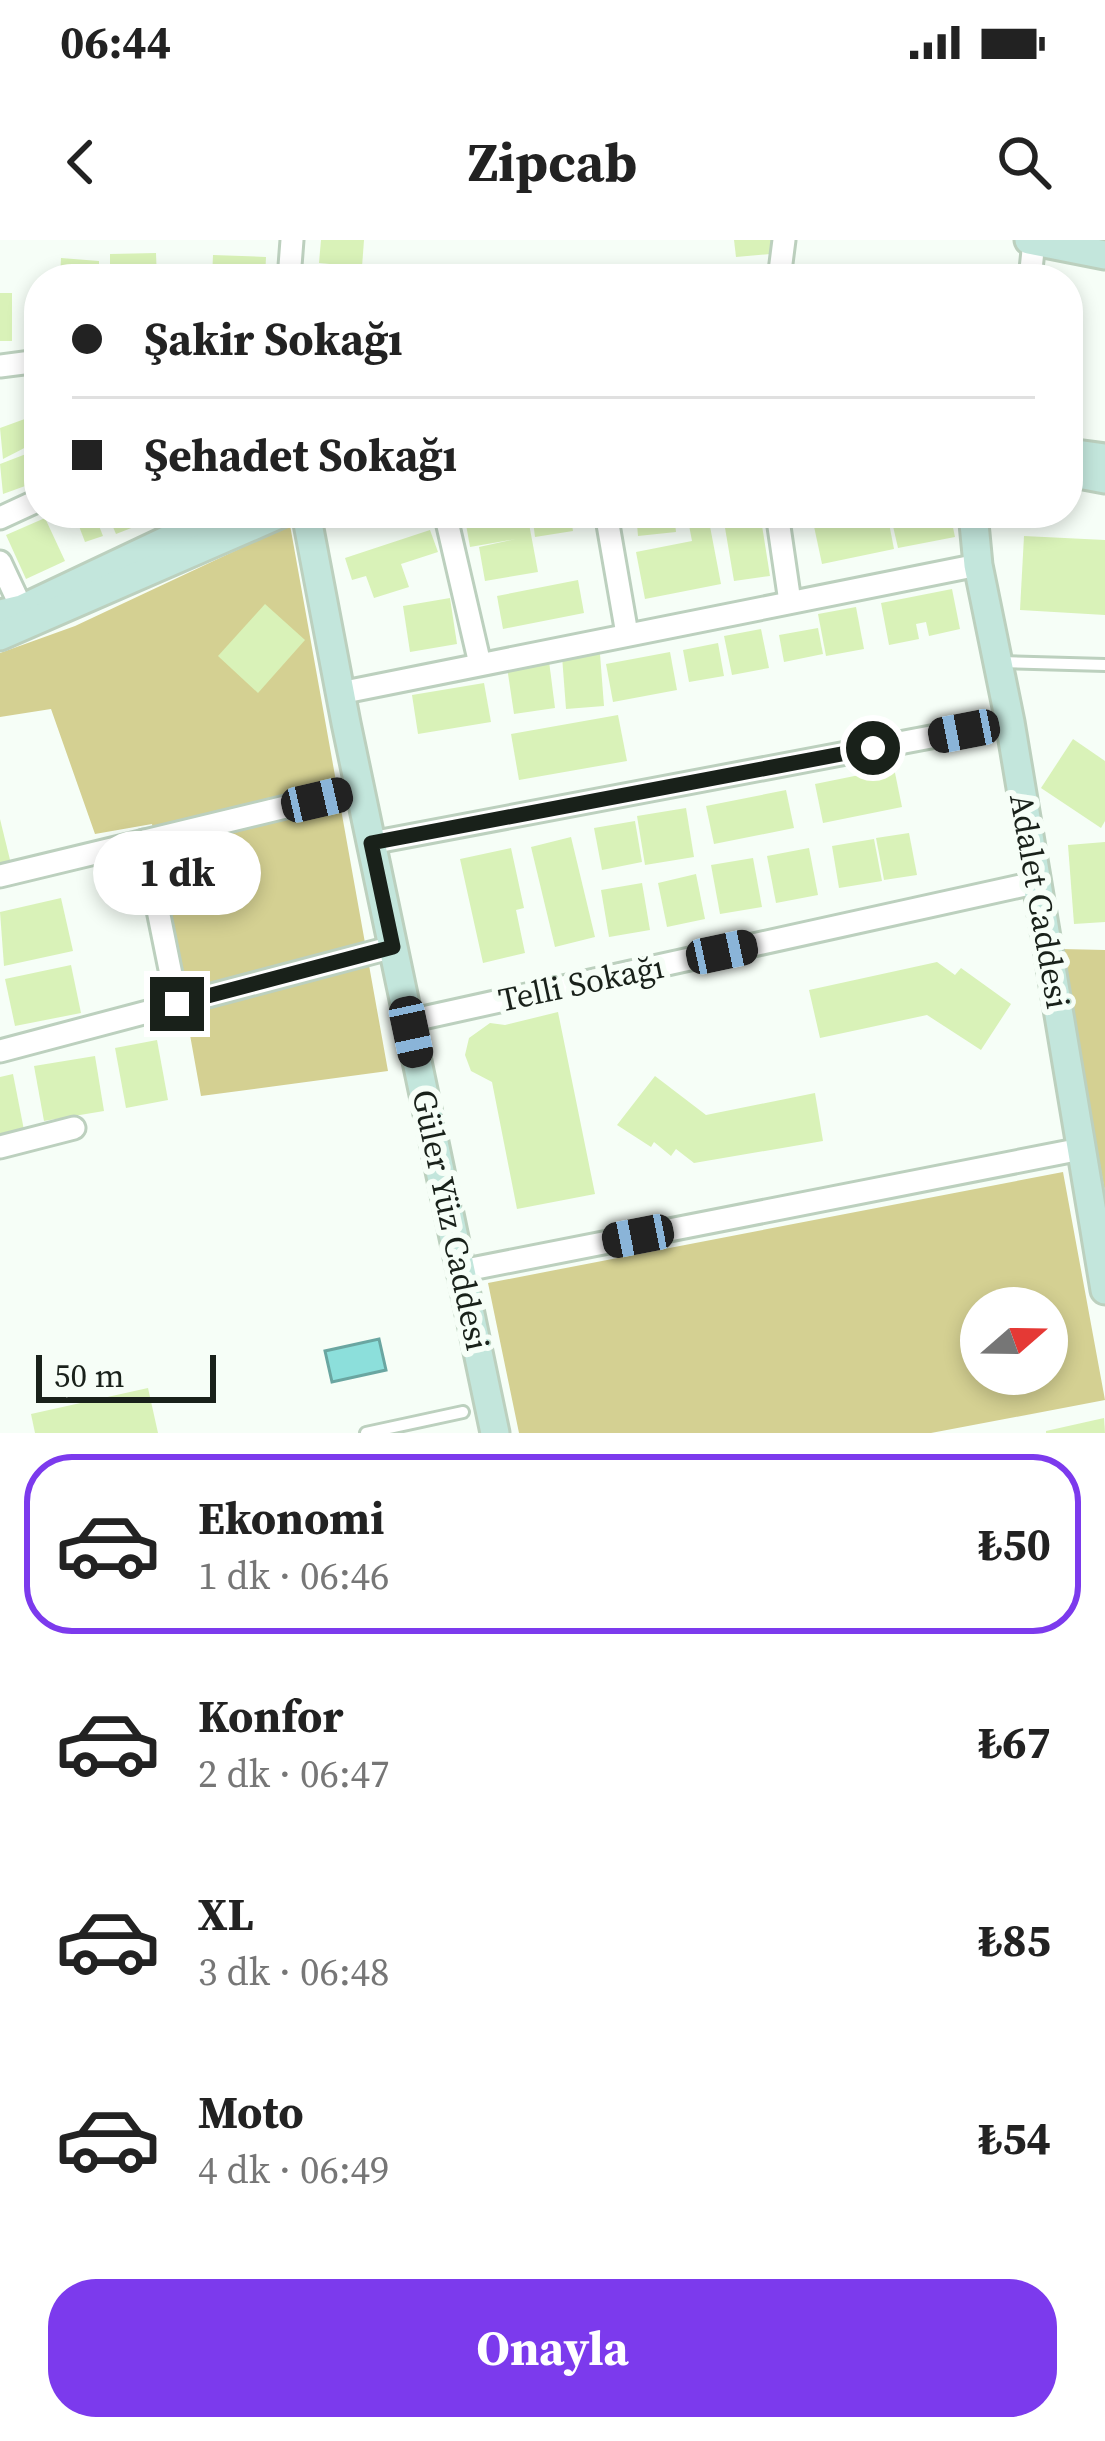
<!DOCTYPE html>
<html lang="tr">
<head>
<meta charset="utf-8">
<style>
  body { margin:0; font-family:"Source Serif 4",serif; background:#f6f6f6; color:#222; height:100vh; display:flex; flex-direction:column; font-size:45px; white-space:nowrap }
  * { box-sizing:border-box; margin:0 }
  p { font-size:39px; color:#767676 }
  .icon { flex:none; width:66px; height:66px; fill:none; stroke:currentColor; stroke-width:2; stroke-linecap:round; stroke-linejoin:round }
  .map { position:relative; height:1193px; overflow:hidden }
  .side { display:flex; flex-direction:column; background:#fff; flex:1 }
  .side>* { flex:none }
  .top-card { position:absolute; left:24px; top:24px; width:1059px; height:264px; border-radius:48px; box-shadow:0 6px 18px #0003; display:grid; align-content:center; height:264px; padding:0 48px; background:#fff }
  .needle { width:78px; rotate:70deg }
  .buttons { position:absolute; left:960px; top:1047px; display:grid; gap:24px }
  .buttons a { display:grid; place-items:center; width:108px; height:108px; border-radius:50%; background:#fff; box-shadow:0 6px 18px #0003; font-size:60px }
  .scale { position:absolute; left:36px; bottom:30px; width:180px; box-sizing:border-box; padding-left:12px; border:6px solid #19211a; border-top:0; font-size:33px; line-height:42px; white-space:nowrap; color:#19211a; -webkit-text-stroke:9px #f6fef7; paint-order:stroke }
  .end { position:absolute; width:54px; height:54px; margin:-27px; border:15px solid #19211a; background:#fff; box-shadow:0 0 0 6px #fff }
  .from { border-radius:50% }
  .bubble { position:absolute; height:84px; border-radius:42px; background:#fff; box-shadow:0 6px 18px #0003; font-size:39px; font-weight:700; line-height:84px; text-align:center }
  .car { position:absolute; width:36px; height:72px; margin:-36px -18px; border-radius:15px; box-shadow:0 0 9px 3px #0007; background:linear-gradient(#222 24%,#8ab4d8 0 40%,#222 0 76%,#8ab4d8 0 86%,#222 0) }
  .top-card b { display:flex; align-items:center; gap:42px; height:114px; font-size:45px }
  .top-card b+b { border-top:3px solid #e0e0e0 }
  .top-card i { width:30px; height:30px; background:#222 }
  ul { padding:21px 0 0; list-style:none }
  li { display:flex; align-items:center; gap:36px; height:180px; margin:0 24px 18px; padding:0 24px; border:6px solid transparent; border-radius:48px }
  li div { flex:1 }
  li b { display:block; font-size:45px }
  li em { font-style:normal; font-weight:700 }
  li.on { border-color:#7c3aed }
  li>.icon { width:108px; height:108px; stroke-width:1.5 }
  .primary-button { display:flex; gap:24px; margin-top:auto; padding:24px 48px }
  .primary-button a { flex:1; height:138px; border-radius:48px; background:#7c3aed; color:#fff; font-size:48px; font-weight:700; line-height:138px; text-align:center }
  .status { display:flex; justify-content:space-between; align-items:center; height:84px; padding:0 60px; background:#fff; direction:ltr }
  .status svg { height:33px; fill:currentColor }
  header { display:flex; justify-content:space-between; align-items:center; height:156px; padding:0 48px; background:#fff; font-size:54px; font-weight:700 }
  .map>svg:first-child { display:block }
  .green { fill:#d4d092; fill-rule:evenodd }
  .water { fill:#8cdfdb; stroke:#6aa6a1; stroke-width:3 }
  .building { fill:#d9f2b8 }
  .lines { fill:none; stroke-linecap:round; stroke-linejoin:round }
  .lane-casing { stroke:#bcd0be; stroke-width:16 }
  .street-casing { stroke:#bcd0be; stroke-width:27 }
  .secondary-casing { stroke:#bcd0be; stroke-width:33 }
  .lane { stroke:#fff; stroke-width:10 }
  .street { stroke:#fff; stroke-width:21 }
  .secondary { stroke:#c3e6dc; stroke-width:27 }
  .route { stroke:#19211a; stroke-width:15 }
  .labels { text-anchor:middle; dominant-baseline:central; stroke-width:12; stroke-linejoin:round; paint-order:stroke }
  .street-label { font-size:33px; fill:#19211a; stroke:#f6fef7 }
</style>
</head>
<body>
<div class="status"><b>06:44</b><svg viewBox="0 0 49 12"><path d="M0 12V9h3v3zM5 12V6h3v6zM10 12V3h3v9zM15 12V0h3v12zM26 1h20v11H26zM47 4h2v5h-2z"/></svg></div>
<header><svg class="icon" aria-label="back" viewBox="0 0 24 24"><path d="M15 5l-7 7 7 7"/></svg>Zipcab<svg class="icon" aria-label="search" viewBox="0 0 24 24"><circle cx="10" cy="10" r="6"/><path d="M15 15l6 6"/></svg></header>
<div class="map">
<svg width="1105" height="1193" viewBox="0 0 1105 1193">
  <rect width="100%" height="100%" fill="#f6fef7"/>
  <g class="green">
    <path d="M290,285L388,831L201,856L152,584L95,594L51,469L0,477V413L75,386Z"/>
    <path d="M1061,709L1105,710V952Z"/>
    <path d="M1063,932L1105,1160L931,1193H519L488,1043ZM1047,1068V1134H981V1068Z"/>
  </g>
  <path class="water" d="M379,1099L386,1130L332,1142L325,1111Z"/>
  <g class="building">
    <path d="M321,0H364L362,27L319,23Z"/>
    <path d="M734,0H780L781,13L736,17Z"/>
    <path d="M156,13L157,39H110V14Z"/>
    <path d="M213,15L266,17L265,39H212Z"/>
    <path d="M61,18L99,21V39H60Z"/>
    <rect x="0" y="53" width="12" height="48"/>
    <path d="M33,176L38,201L3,219L0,188Z"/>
    <path d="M39,209V241L3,254L0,224Z"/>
    <path d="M74,273H94L103,296L85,302Z"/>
    <path d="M107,273H140L144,283L116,294Z"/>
    <path d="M464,273H527L538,332L485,341L479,307L516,299L470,307Z"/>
    <path d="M532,273H570L573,291L535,297Z"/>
    <path d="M636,273H674L676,292L638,296Z"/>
    <path d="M760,273L770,336L734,341L723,276Z"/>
    <path d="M831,273H887L894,309L822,324L812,277Z"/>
    <path d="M890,273H950L955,297L898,308Z"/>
    <path d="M708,276L721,344L645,359L636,312L692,301L688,280Z"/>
    <path d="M45,278L65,321L26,339L6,295Z"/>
    <path d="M430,290L438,312L401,324L409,347L374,358L366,336L352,340L345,318Z"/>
    <path d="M1024,296L1105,300V375L1020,370Z"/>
    <path d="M578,340L584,373L503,389L497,356Z"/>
    <path d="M952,349L960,389L929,396L926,382L916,384L919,399L889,405L881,363Z"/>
    <path d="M450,358L457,404L410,412L403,366Z"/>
    <path d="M265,364L305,400L258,453L218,416Z"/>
    <path d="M856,367L864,409L826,416L818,374Z"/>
    <path d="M818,388L823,414L784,422L779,395Z"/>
    <path d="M761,389L769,428L732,435L724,396Z"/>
    <path d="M718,403L724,436L689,442L683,410Z"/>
    <path d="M670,412L677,450L613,462L606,424Z"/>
    <path d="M600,414L604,466L566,469L562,416Z"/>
    <path d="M549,421L555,468L514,474L507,427Z"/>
    <path d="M484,443L491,482L418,494L412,455Z"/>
    <path d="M618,475L627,521L519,540L511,494Z"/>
    <path d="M1073,499L1105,521V581L1101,588L1041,548Z"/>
    <path d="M894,528L902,567L823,583L815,544Z"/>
    <path d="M786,550L794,588L714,604L706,566Z"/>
    <path d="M686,568L694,617L645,625L637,576Z"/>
    <path d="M0,579L11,624L0,626Z"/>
    <path d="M635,581L642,622L602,630L594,588Z"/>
    <path d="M909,593L917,635L884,640L876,598Z"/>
    <path d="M571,597L595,697L555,707L531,607Z"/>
    <path d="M874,599L882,641L839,648L832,606Z"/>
    <path d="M1105,602V682L1074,684L1068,605Z"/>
    <path d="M511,608L524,668L516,670L525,713L483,723L460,619Z"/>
    <path d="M809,608L818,655L776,663L767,616Z"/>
    <path d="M753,618L762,667L720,674L711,625Z"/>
    <path d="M696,634L705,679L667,687L658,643Z"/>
    <path d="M642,643L650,690L609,697L601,650Z"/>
    <path d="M61,658L73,711L4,726L0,672Z"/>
    <path d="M937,722L955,735L961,728L1011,764L981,810L927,775L820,798L809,750Z"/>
    <path d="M71,725L81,773L15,786L5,739Z"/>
    <path d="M558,772L595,954L517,969L492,842L471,831L465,815L469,798L490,783L505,785Z"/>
    <path d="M157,800L168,860L126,868L115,808Z"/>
    <path d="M95,816L104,871L44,881L34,826Z"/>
    <path d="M13,834L24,890L0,895V837Z"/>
    <path d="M655,836L706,875L815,853L823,901L694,923L676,909L671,916L654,902L651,907L617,885Z"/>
    <path d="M148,1148L158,1193H35L31,1174Z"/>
    <path d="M1104,1178L1105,1193H1046V1191Z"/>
  </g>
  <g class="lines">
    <defs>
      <g id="lane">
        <path d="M1001,422L1105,425"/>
        <path d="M366,1193L463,1172"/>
      </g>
      <g id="street">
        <path d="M289,39L292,0"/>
        <path d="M779,39L784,0"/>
        <path d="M1030,39L1034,1"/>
        <path d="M0,126L39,121"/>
        <path d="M445,273L480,424"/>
        <path d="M606,273L627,394"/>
        <path d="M777,273L790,362"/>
        <path d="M0,278L39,260"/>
        <path d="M0,322L22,369"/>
        <path d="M340,453L978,325"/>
        <path d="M144,601L177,764"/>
        <path d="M371,603L1010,482"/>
        <path d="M0,636L360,549"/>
        <path d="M409,781L1034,643"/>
        <path d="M0,811L393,707"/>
        <path d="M0,907L74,888"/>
        <path d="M461,1031L1081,909"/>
      </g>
      <g id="secondary">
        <path d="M1029,0L1105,15"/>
        <path d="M1068,213L1105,218"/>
        <path d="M1068,232L1105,239"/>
        <path d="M306,273L346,483L495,1193"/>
        <path d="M973,273L978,325L1010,482L1105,1050"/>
        <path d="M0,374L22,369L225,273"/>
        <path d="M0,396L282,273"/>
      </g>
    </defs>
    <use href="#lane" class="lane-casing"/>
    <use href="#street" class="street-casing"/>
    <use href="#secondary" class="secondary-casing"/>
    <use href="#lane" class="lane"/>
    <use href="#street" class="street"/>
    <use href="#secondary" class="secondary"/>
  </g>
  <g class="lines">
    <path class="route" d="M177,764L393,707L371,603L873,508"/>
  </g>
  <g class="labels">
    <g class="street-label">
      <text transform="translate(1040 661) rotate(80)">Adalet Caddesi</text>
      <text transform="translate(581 743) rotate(-12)">Telli Sokağı</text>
      <text transform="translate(451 980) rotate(78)">Güler Yüz Caddesi</text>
    </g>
  </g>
</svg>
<div class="buttons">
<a><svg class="needle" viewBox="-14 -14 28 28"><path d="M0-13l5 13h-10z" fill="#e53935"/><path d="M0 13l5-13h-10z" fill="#767676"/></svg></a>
</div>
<div class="scale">50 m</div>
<i class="end from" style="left:873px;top:508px"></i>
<i class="end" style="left:177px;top:764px"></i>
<div class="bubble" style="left:93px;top:591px;width:168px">1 dk</div>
<i class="car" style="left:964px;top:491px;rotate:259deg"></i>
<i class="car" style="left:317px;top:560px;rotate:77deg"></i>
<i class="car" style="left:722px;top:712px;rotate:78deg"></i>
<i class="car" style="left:411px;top:792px;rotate:168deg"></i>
<i class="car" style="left:638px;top:996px;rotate:259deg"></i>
<div class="top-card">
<b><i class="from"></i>Şakir Sokağı</b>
<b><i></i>Şehadet Sokağı</b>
</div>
</div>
<section class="side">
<ul>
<li class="on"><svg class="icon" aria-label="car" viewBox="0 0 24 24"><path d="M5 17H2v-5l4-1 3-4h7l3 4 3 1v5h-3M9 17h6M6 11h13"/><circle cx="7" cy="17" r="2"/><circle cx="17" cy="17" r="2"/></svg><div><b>Ekonomi</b><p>1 dk · 06:46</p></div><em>₺50</em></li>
<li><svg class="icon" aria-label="car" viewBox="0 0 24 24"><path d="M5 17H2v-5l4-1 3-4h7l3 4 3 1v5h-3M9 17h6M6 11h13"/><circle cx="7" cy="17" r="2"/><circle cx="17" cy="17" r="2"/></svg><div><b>Konfor</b><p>2 dk · 06:47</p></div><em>₺67</em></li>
<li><svg class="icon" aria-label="car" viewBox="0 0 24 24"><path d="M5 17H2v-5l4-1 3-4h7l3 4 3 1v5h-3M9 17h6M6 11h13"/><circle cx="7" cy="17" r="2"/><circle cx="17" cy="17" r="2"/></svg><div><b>XL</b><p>3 dk · 06:48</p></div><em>₺85</em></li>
<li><svg class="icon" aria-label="car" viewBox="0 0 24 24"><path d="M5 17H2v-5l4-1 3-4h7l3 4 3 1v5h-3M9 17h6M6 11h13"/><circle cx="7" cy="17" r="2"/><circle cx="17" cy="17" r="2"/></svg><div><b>Moto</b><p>4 dk · 06:49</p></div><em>₺54</em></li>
</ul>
<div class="primary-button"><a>Onayla</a></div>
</section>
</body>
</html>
